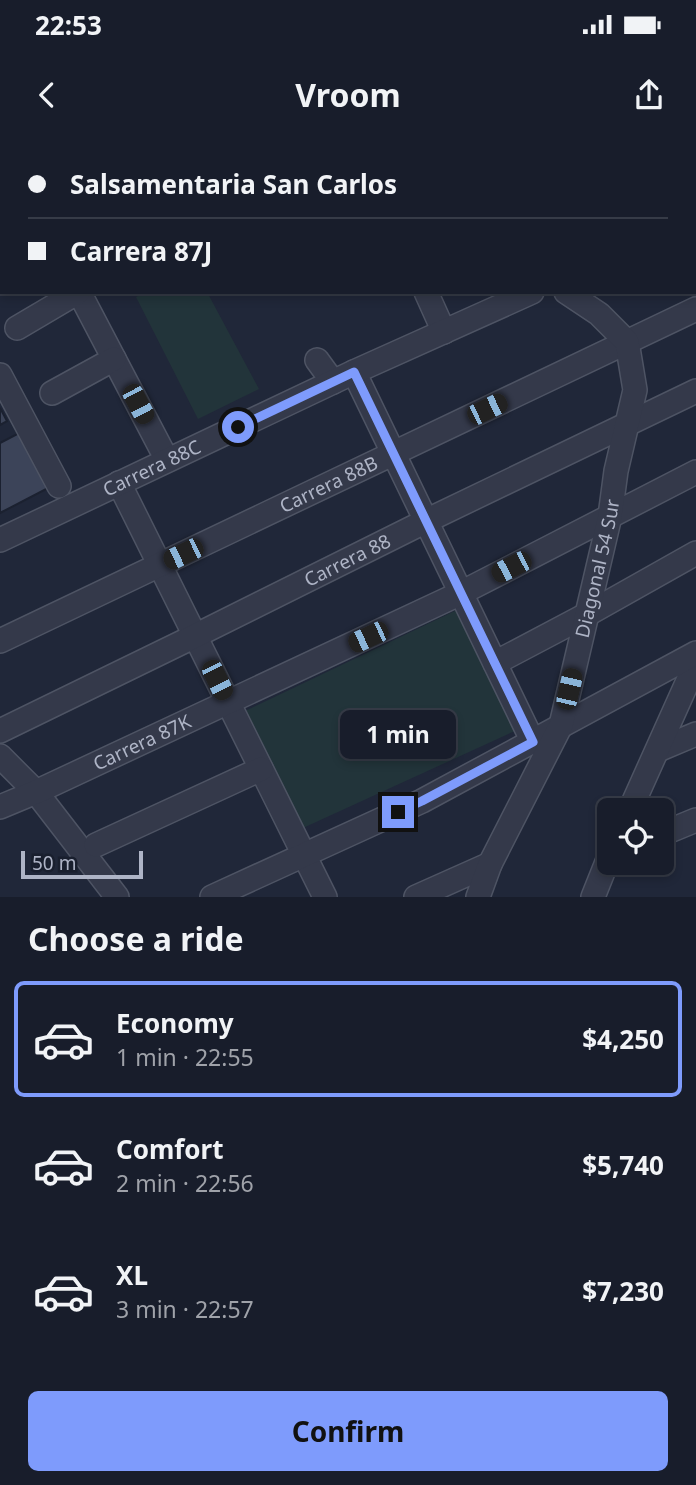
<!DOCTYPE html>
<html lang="en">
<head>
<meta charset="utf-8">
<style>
  body { margin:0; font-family:"Noto Sans",sans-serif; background:#212633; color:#f1f3f6; height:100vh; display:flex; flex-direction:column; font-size:26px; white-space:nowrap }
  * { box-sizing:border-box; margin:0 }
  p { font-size:23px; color:#9fa2a9 }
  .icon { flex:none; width:38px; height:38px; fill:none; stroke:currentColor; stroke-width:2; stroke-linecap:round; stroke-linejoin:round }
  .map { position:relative; height:757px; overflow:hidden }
  .panel { display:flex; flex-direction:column; background:#181d2b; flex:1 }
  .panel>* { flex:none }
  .top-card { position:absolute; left:0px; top:0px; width:696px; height:154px; box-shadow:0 4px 10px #0003,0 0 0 2px #363b47; display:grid; align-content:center; height:154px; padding:0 28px; background:#181d2b }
  .controls { position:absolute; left:597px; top:658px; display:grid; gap:14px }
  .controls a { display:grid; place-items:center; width:77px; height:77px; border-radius:10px; background:#181d2b; box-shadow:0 4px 10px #0003,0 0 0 2px #363b47; font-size:35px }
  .scale { position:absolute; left:21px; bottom:18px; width:122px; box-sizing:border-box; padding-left:7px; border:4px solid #aeb4c6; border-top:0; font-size:19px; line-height:24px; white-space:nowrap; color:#aeb4c6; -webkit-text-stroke:5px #191f2e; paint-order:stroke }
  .end { position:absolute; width:32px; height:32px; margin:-16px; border:9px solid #7e9bfc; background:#111; box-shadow:0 0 0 4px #111 }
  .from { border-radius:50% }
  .bubble { position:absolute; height:49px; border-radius:10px; background:#181d2b; box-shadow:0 4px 10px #0003,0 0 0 2px #363b47; font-size:23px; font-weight:700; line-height:49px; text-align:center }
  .car { position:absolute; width:21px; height:42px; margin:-21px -10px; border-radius:9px; box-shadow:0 0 5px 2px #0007; background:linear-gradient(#222 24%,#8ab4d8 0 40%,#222 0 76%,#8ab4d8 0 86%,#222 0) }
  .top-card b { display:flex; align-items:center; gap:24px; height:66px; font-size:26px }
  .top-card b+b { border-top:2px solid #363b47 }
  .top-card i { width:18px; height:18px; background:#f1f3f6 }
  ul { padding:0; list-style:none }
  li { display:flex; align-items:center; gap:21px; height:116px; margin:0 14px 10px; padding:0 14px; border:4px solid transparent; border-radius:10px }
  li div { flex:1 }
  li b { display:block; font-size:26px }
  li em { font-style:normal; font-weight:700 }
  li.on { border-color:#7e9bfc }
  li>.icon { width:63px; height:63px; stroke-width:1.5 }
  h2 { padding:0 28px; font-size:32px; line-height:84px }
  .button { display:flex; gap:14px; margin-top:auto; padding:14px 28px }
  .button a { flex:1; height:80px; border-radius:10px; background:#7e9bfc; color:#111; font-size:28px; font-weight:700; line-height:80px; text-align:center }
  .status { display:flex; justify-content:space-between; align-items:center; height:49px; padding:0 35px; background:#181d2b; direction:ltr }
  .status svg { height:19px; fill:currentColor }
  header { display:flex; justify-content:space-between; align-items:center; height:91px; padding:0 28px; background:#181d2b; font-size:32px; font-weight:700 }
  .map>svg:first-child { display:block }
  .green { fill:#22343a }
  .building { fill:#3c4459; stroke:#1b2130; stroke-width:2 }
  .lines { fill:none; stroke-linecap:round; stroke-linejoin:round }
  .minor-casing { stroke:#4e5464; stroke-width:26 }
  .minor { stroke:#34394a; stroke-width:23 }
  .route { stroke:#7e9bfc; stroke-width:9 }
  .labels { text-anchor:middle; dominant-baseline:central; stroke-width:5; stroke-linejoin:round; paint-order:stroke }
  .street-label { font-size:19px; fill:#aeb4c6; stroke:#191f2e }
</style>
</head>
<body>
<div class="status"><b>22:53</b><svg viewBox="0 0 49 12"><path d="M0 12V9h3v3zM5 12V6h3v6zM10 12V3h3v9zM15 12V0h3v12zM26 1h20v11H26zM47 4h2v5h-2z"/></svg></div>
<header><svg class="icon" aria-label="back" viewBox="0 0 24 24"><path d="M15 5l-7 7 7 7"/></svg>Vroom<svg class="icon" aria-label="share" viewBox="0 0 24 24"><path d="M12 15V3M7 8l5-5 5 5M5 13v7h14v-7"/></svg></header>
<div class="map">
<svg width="696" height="757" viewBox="0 0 696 757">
  <rect width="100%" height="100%" fill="#202739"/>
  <g class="green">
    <path d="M146,152H207L259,249L198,279L136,157Z"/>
    <path d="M459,469L517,590L303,688L245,571Z"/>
  </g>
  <g class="building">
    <path d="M99,0H207L204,2H100Z"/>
    <path d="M252,0H311L309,2H253Z"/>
    <path d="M0,268L7,281L0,285Z"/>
    <path d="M23,291L52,346L0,373V303Z"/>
  </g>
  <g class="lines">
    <defs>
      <g id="minor">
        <path d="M465,0L466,2"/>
        <path d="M573,0L574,2"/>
        <path d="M679,0L681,2"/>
        <path d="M0,3L2,6"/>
        <path d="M0,27L2,26"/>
        <path d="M695,40L696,43"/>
        <path d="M695,79H696"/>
        <path d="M0,107H2"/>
        <path d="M695,141L696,144"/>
        <path d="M79,152L167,320"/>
        <path d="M426,152L444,192"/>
        <path d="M17,188L78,152"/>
        <path d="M317,220L333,242"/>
        <path d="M354,232L533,602"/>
        <path d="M0,235L59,346"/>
        <path d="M52,253L114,219"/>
        <path d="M119,343L325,757"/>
        <path id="s1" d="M0,400L354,232L532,152"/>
        <path id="s2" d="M0,501L696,169"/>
        <path d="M495,523L586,475L696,413"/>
        <path id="s3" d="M0,591L195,496L426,381L696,251"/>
        <path d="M658,610L696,594"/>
        <path d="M0,616L36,652L117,757"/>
        <path id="s4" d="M0,667L36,652L461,453L696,332"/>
        <path d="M630,670L696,523"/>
        <path d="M662,694L696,680"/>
        <path d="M96,705L261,629"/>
        <path d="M212,757L422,661L696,513"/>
        <path d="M416,757L490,724"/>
        <path id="s5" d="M478,757L490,724L561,585L610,376L616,331L635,250L627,202L599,174L566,152"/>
        <path d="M593,757L609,717"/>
      </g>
    </defs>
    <use href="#minor" class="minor-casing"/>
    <use href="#minor" class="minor"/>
  </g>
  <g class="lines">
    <path class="route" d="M238,287L354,232L533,602L422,661L398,672"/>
  </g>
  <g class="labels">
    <g class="street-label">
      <text stroke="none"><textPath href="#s1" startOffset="168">Carrera 88C</textPath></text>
      <text stroke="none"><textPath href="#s2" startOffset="364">Carrera 88B</textPath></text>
      <text stroke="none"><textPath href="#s3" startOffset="387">Carrera 88</textPath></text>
      <text stroke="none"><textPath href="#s5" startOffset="352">Diagonal 54 Sur</textPath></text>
      <text stroke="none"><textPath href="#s4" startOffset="156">Carrera 87K</textPath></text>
    </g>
  </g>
</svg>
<div class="controls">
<a><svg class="icon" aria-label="locate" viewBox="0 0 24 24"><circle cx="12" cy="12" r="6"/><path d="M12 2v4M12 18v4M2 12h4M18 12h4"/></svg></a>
</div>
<div class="scale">50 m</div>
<i class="end from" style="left:238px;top:287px"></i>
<i class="end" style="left:398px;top:672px"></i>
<div class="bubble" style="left:340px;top:570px;width:116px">1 min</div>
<i class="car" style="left:138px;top:264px;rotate:152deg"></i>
<i class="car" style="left:487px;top:269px;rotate:64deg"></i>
<i class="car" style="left:183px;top:414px;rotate:244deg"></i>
<i class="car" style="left:511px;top:427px;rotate:243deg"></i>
<i class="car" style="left:368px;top:497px;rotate:245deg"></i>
<i class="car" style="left:217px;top:540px;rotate:154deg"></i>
<i class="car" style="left:569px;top:549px;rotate:13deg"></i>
<div class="top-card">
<b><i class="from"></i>Salsamentaria San Carlos</b>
<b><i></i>Carrera 87J</b>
</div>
</div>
<section class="panel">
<h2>Choose a ride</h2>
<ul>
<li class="on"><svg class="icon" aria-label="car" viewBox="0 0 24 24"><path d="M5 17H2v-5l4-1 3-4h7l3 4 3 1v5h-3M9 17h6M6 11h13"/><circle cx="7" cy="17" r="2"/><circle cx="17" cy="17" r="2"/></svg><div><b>Economy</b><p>1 min · 22:55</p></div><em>$4,250</em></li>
<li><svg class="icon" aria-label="car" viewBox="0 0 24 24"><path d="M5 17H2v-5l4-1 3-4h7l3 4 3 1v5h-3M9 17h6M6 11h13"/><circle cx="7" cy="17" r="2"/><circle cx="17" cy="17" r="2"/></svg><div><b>Comfort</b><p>2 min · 22:56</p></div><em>$5,740</em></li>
<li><svg class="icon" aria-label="car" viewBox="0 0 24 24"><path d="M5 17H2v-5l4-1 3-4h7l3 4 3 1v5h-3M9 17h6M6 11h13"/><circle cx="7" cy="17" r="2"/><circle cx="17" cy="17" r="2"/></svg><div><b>XL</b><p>3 min · 22:57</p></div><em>$7,230</em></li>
</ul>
<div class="button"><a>Confirm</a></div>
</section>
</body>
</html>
